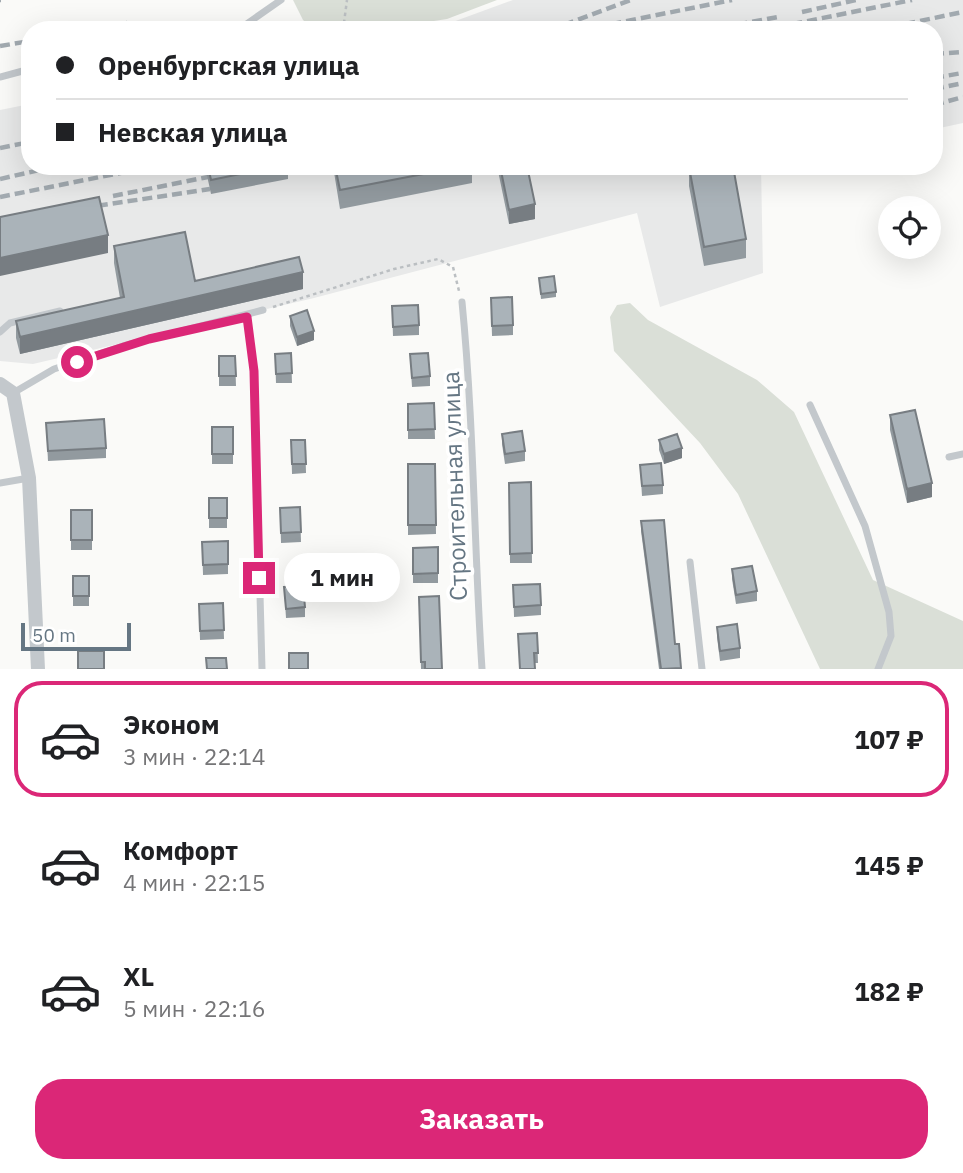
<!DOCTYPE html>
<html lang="ru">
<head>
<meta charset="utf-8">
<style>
  body { margin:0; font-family:"IBM Plex Sans",sans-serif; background:#f2f2f2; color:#202124; height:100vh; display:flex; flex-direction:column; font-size:26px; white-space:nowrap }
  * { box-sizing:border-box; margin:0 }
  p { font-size:23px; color:#757577 }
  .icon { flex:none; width:38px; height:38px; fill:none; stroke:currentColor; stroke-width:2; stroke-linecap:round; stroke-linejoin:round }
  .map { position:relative; height:669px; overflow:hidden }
  .panel { display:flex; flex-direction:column; background:#fff; flex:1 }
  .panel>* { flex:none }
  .top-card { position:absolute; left:21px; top:21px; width:922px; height:154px; border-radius:28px; box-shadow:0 7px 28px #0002; display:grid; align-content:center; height:154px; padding:0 35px; background:#fff }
  .controls { position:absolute; left:878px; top:196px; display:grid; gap:14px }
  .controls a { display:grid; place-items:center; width:63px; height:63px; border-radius:50%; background:#fff; box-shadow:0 7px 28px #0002; font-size:35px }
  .scale { position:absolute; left:21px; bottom:18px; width:110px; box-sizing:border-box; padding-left:7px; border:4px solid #657683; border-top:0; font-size:19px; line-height:24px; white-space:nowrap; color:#657683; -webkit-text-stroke:5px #fff; paint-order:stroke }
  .end { position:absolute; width:32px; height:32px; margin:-16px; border:9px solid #db2777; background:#fff; box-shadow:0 0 0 4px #fff }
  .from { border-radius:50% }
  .bubble { position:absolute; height:49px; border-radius:24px; background:#fff; box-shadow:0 7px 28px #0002; font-size:23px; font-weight:700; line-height:49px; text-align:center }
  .top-card b { display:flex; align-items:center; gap:24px; height:66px; font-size:26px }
  .top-card b+b { border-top:2px solid #e0e0e0 }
  .top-card i { width:18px; height:18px; background:#202124 }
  ul { padding:12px 0 0; list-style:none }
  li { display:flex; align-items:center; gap:21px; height:116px; margin:0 14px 10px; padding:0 21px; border:4px solid transparent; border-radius:28px }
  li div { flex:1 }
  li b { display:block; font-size:26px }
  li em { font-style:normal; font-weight:700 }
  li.current { border-color:#db2777 }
  li>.icon { width:63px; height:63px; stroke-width:1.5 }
  .primary-button { display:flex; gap:14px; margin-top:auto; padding:14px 35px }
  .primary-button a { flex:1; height:80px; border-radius:28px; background:#db2777; color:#fff; font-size:28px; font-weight:700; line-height:80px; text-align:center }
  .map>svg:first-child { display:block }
  .built { fill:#e8e9e9 }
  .green { fill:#dadfd7 }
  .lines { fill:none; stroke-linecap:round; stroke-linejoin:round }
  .path { stroke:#bbbfc2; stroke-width:2.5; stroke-dasharray:3.5 3.5; stroke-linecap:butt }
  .service { stroke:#c3c8cc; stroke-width:7 }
  .minor { stroke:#c3c8cc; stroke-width:14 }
  .rail { stroke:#a2aab0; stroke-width:4.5; stroke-dasharray:10 5; stroke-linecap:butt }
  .wall { fill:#929a9f }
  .shaded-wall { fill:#777d82 }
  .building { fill:#aab3b9; stroke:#777d82; stroke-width:2 }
  .route { stroke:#db2777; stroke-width:9 }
  .labels { text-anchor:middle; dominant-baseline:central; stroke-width:7; stroke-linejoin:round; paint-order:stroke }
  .street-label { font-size:24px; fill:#657683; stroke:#fff }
</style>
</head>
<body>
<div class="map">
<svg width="963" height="669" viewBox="0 0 963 669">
  <rect width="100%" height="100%" fill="#fafaf8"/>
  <g class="built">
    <path d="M513,0H963V123L935,129L934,30H415L450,23Z"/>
    <path d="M30,104V166H761L763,273L660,307L637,213L314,298L33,364L0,361V110Z"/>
  </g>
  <g class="green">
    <path d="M293,0H497L447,19L375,30H315L303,20Z"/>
    <path d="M630,303L648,320L757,380L794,412L873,580L963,621V669H820L738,494L700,443L614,351L610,317L617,305Z"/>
  </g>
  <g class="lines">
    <g class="path">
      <path d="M343,30L347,0"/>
      <path d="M273,307L394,269L438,259L453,267L459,291"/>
    </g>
    <g class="service">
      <path d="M238,30L281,0"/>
      <path d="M0,77L30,69"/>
      <path d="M462,302C474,424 474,547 482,669"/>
      <path d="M247,317L254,371L262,669"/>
      <path d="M0,332L10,323L60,311"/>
      <path d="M13,393L54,369L123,346L263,310"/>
      <path d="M810,405L865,526L889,612L891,636L878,669"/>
      <path d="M949,457L963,454"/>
      <path d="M0,483L29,478"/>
      <path d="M690,562L702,669"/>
    </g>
    <path class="minor" d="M0,384L13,393L29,478L38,669"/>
    <g class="rail">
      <path d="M0,0H1"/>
      <path d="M802,12L856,0"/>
      <path d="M88,30L132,22"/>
      <path d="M550,30L631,0"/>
      <path d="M582,30L732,0"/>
      <path d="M708,30L778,17"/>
      <path d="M763,30L912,0"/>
      <path d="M876,30L963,12"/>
      <path d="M0,46L30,41"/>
      <path d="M934,54L963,52"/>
      <path d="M934,78L962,73"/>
      <path d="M934,89L963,83"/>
      <path d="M934,105L963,97"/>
      <path d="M0,148L30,142"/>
      <path d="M0,179L57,166"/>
      <path d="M113,196L208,177"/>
      <path d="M0,197L155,166"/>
      <path d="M83,208L210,189"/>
    </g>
  </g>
  <g class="wall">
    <path d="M205,166H288V179L211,194Z"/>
    <path d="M333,166H472V183L340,209Z"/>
    <path d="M497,166H527L535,219L509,224Z"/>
    <path d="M689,167L746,239V258L704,266L689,186Z"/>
    <path d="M114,246L195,281L303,289L20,354L16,338V321L120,298L114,263Z"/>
    <path d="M539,278L556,292V297L541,299Z"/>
    <path d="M491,298L513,325V335L492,336Z"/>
    <path d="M392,306L419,325V335L393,336Z"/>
    <path d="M290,316L314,340L297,346L290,326Z"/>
    <path d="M291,353L292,383H276L275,354Z"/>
    <path d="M410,354L430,376V386L412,387Z"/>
    <path d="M219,356H235L236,386H219Z"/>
    <path d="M434,403L435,439H408V404Z"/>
    <path d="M890,415L932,497L907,503L890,430Z"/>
    <path d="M46,423L106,448V458L48,461Z"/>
    <rect x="212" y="427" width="21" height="37"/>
    <path d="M502,434L525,451V461L505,464L502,444Z"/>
    <path d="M291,440H305L306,473L292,474Z"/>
    <path d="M659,440L682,458L664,464L659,450Z"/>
    <path d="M408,464H435L436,534L408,535Z"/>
    <path d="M640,465L663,485V494L642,496Z"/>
    <path d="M531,482L532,563H510L509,483Z"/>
    <rect x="209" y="498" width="18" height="30"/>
    <path d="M300,507L301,542L281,543L280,508Z"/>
    <rect x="71" y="510" width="21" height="40"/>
    <path d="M641,521L675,644H679L681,669H659L641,531Z"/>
    <path d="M228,541V574L203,575L202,542Z"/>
    <path d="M438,547V583H413V548Z"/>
    <path d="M732,569L757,591V601L736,604L732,579Z"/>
    <rect x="73" y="576" width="16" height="30"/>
    <path d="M513,585L541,605V615L514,617Z"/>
    <path d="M284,587L305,607V617L286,618Z"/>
    <path d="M419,597L442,669H421Z"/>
    <path d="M223,603L224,639L200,640L199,604Z"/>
    <path d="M717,627L740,648V658L720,661L717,637Z"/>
    <path d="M537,633L538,663H534L519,669Z"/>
  </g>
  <g class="shaded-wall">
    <path d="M535,204V219L509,224V210Z"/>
    <path d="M108,235V253L0,276V258Z"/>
    <path d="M303,272V289L20,354V337Z"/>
    <path d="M314,331V340L297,346V337Z"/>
    <path d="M682,448V458L664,464V454Z"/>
    <path d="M932,483V497L907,503V489Z"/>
  </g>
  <g class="building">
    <path d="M208,166H279L211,180Z"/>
    <path d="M335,166H465L340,190Z"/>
    <path d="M500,166H527L535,204L509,210Z"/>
    <path d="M695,166H733L746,239L704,247L689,167Z"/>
    <path d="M99,197L108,235L0,258V217Z"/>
    <path d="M185,232L195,281L299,257L303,272L20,337L16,321L124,297L114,246Z"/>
    <path d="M554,276L556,292L541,294L539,278Z"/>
    <path d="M512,297L513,325L492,326L491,298Z"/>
    <path d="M418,305L419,325L393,327L392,306Z"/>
    <path d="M307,310L314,331L297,337L290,316Z"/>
    <path d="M291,353L292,373L276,374L275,354Z"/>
    <path d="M428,353L430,376L412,378L410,354Z"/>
    <path d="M219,356H235L236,376H219Z"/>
    <path d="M434,403L435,429L408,430V404Z"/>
    <path d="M915,410L932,483L907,489L890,415Z"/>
    <path d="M104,419L106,448L48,451L46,423Z"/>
    <rect x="212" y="427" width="21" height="27"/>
    <path d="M522,431L525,451L505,454L502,434Z"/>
    <path d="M677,434L682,448L664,454L659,440Z"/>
    <path d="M291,440H305L306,464H292Z"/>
    <path d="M661,463L663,485L642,486L640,465Z"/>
    <path d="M408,464H435L436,525H408Z"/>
    <path d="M531,482L532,553L510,554L509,483Z"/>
    <rect x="209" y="498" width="18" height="20"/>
    <path d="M300,507L301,532L281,533L280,508Z"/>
    <rect x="71" y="510" width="21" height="30"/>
    <path d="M664,520L675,644H679L681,668L661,669L641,521Z"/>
    <path d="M228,541V564L203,565L202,542Z"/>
    <path d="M438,547V573L413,574V548Z"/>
    <path d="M752,566L757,591L736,595L732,569Z"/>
    <rect x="73" y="576" width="16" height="20"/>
    <path d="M540,584L541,605L514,607L513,585Z"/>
    <path d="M303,586L305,607L286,609L284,587Z"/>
    <path d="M439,596L442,669H425V662H421L419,597Z"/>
    <path d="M223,603L224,630L200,631L199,604Z"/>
    <path d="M737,624L740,648L720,651L717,627Z"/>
    <path d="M537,633L538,653H534L535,669H520L518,634Z"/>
    <rect x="78" y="651" width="26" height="18"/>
    <rect x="289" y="653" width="19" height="16"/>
    <path d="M206,658H226L227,669H207Z"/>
  </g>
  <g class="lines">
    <path class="route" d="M77,362L149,339L247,317L254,371L259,578"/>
  </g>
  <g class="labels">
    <g class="street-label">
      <text transform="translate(454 486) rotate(-92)">Строительная улица</text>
    </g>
  </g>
</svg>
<div class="controls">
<a><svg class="icon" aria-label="locate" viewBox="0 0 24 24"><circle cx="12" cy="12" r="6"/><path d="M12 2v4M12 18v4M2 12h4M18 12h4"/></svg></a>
</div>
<div class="scale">50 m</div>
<i class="end from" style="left:77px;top:362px"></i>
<i class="end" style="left:259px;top:578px"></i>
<div class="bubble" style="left:284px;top:553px;width:116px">1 мин</div>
<div class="top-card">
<b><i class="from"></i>Оренбургская улица</b>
<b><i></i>Невская улица</b>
</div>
</div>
<section class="panel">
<ul>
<li class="current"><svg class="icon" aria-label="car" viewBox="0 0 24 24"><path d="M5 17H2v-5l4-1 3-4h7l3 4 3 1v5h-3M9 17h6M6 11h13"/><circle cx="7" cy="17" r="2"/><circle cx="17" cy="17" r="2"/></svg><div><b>Эконом</b><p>3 мин · 22:14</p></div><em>107 ₽</em></li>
<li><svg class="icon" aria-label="car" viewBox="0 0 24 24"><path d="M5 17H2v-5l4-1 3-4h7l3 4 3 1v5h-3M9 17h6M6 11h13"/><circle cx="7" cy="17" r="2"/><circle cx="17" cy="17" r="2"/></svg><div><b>Комфорт</b><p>4 мин · 22:15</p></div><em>145 ₽</em></li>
<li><svg class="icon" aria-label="car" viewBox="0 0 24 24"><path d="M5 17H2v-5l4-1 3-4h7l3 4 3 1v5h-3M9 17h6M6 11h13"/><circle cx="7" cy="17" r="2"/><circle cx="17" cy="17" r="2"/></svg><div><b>XL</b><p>5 мин · 22:16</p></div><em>182 ₽</em></li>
</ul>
<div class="primary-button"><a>Заказать</a></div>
</section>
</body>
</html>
